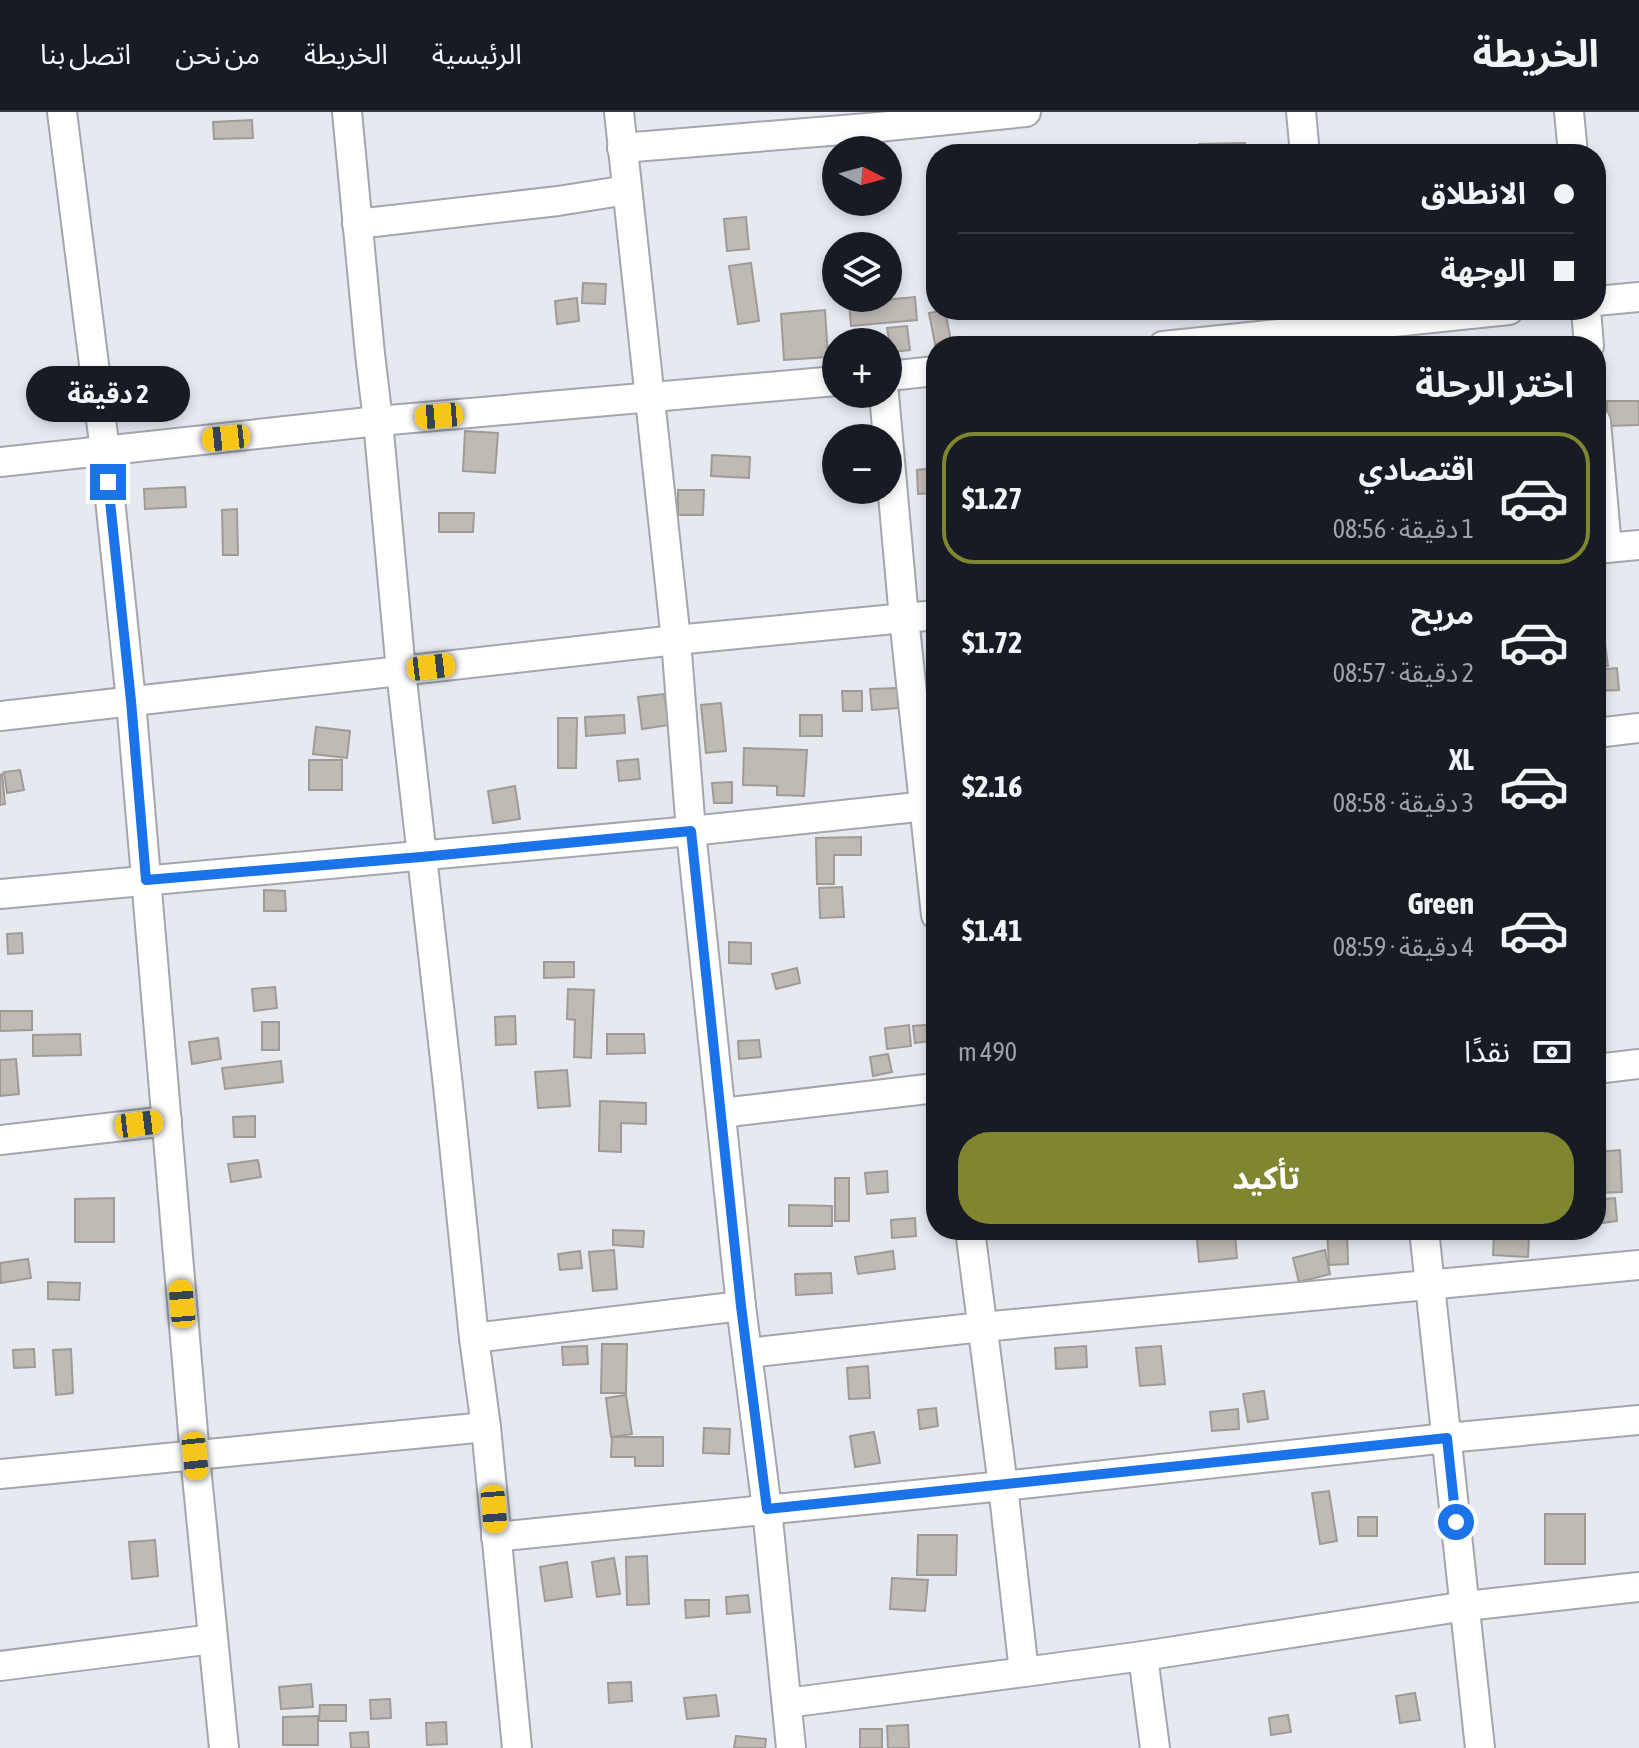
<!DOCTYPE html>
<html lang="ar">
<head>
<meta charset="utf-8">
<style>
  body { margin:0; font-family:"Asap Condensed","Noto Sans Arabic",sans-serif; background:#20242c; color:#f1f3f6; direction:rtl; height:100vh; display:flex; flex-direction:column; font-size:30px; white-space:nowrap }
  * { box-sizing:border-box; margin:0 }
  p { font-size:26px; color:#9ea1a6 }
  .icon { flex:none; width:44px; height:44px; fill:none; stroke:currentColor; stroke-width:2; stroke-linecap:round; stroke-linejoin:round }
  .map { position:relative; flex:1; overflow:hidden; direction:ltr }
  .drawer { position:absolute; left:926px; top:224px; width:680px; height:904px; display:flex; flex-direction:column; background:#171b24; border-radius:32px; box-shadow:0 4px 12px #0003; direction:rtl }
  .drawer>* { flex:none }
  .top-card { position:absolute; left:926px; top:32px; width:680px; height:176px; border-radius:32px; box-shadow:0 4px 12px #0003; direction:rtl; display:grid; align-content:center; height:176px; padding:0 32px; background:#171b24 }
  .needle { width:52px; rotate:96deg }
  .fabs { position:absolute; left:822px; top:24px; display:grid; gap:16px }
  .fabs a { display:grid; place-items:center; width:80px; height:80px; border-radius:50%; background:#171b24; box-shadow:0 4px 12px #0003; font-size:40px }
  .end { position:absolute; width:36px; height:36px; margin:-18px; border:10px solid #1a73e8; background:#fff; box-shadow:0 0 0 4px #fff }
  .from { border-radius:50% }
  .bubble { position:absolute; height:56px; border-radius:28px; background:#171b24; box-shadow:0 4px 12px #0003; font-size:26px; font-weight:700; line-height:56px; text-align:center; direction:rtl }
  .car { position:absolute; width:24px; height:48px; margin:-24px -12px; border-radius:10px; box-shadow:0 0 6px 2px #0007; background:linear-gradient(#f5c518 24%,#345 0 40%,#f5c518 0 76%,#345 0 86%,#f5c518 0) }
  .top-card b { display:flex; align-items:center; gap:28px; height:76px; font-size:30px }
  .top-card b+b { border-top:2px solid #363941 }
  .top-card i { width:20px; height:20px; background:#f1f3f6 }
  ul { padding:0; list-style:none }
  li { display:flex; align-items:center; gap:24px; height:132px; margin:0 16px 12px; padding:0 16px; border:4px solid transparent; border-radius:32px }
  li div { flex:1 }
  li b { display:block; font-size:30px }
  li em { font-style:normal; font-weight:700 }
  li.current { border-color:#80852f }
  li>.icon { width:72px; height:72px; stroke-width:1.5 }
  h2 { padding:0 32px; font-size:36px; line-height:96px }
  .pay { display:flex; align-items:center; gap:20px; height:88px; padding:0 32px; font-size:30px }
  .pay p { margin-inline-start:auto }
  .action { display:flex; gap:16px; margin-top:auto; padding:16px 32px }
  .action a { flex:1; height:92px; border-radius:32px; background:#80852f; color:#fff; font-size:32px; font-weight:700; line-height:92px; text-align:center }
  header { display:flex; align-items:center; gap:48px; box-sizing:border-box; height:112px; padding:0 40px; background:#171b24; border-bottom:2px solid #363941 }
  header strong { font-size:38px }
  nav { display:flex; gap:44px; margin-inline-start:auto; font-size:28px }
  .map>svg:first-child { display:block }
  .building { fill:#c0bab5; stroke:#a09a96; stroke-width:2 }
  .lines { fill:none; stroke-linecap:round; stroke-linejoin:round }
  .minor-casing { stroke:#a3a6ac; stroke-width:32 }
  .minor { stroke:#fff; stroke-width:28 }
  .route { stroke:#1a73e8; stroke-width:10 }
</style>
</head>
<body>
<header>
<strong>الخريطة</strong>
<nav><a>الرئيسية</a><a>الخريطة</a><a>من نحن</a><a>اتصل بنا</a></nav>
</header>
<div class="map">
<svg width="1639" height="1636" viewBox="0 0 1639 1636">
  <rect width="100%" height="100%" fill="#e6eaf0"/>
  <g class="building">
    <path d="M252,8L253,26L214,27L213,10Z"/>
    <path d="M1245,31V42H1199V32Z"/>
    <path d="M746,105L749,137L727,139L724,107Z"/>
    <path d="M751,151L759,209L738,212L729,154Z"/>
    <path d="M583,171L606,172L605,192L582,191Z"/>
    <path d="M915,185L917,208L851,214L849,191Z"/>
    <path d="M577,186L579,209L557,212L555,189Z"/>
    <path d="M825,198L828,245L784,248L781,202Z"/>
    <path d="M945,198L951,229L935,232L929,201Z"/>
    <path d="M907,214L910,238L891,240L887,216Z"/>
    <path d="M1532,228V234H1436V233Z"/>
    <path d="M1607,289H1639V313L1607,314Z"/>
    <path d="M465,319L498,321L495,361L463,359Z"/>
    <path d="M712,343L750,345L749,366L711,364Z"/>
    <path d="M935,356L936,381L918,382L917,358Z"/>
    <path d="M185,375L186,395L145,397L144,377Z"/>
    <path d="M678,378H704L703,403H678Z"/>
    <path d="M849,378H868L867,387L848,385Z"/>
    <path d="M237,397L238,443H223L222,398Z"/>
    <path d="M439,401H474L473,420H439Z"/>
    <path d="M1604,524L1608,554L1596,555V526Z"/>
    <path d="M1617,556L1619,578L1598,579L1596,558Z"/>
    <path d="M898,576L899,596L872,598L870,577Z"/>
    <path d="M842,579H862V599H843Z"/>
    <path d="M664,582L669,613L642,617L638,585Z"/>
    <path d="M721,591L726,639L706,641L701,593Z"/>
    <path d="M624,603L625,621L586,624L585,605Z"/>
    <rect x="800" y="603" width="22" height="21"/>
    <path d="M558,606H577L576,656H558Z"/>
    <path d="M316,615L350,619L347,646L313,642Z"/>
    <path d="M744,636L807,638L804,684L777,683V674L743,673Z"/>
    <path d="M638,647L640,667L619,669L617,649Z"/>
    <rect x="309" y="648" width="33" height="30"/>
    <path d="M20,658L24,678L7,681L4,660Z"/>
    <path d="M2,662L5,692L0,693V663Z"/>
    <path d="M732,670V691H714L712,671Z"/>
    <path d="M515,674L520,707L493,711L488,679Z"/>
    <path d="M861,725V743H834V772H817L816,726Z"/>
    <path d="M842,775L844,805L820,806L819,776Z"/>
    <path d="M264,778L285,779L286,799H264Z"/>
    <path d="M22,821L23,841L8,842L7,822Z"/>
    <path d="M729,830L751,831V852L729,851Z"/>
    <path d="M544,850H574V865L544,866Z"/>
    <path d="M797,856L800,871L776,877L772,862Z"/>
    <path d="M275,875L277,896L254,899L252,877Z"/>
    <path d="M568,877L594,878L591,946L574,945L575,908L567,907Z"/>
    <path d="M0,899H32V918L0,919Z"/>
    <path d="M515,904L516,932L496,933L495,905Z"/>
    <rect x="262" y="910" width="17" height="28"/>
    <path d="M936,912V928L915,931L913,914Z"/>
    <path d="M909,913L911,934L887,937L885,916Z"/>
    <path d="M80,922L81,943L33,944V923Z"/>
    <path d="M607,922H644L645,941L607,942Z"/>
    <path d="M218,926L221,947L192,952L189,930Z"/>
    <path d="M759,928L761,945L739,947L738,929Z"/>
    <path d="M888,942L892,960L873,964L870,945Z"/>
    <path d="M16,947L19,982L0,984V948Z"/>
    <path d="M281,949L283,970L225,977L222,956Z"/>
    <path d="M567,958L570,994L538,996L535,960Z"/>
    <path d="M600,989L646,991V1012L621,1011V1040L599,1039Z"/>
    <path d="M255,1004V1025H234L233,1005Z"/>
    <path d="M1620,1038L1622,1080L1596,1081V1040Z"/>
    <path d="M258,1048L261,1065L231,1070L228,1052Z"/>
    <path d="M887,1059L888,1080L867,1082L865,1061Z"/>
    <rect x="835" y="1066" width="14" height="43"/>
    <path d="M114,1086V1130H75V1087Z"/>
    <path d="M1615,1086L1617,1109L1596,1112V1088Z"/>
    <path d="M789,1093L832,1094V1114H789Z"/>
    <path d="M915,1106L916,1124L892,1126L891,1108Z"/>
    <path d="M613,1118L644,1119L643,1135L613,1133Z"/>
    <path d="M1347,1118L1348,1152L1329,1153L1327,1119Z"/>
    <path d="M1494,1122L1529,1124L1528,1145L1493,1143Z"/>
    <path d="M1235,1123L1237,1146L1199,1150L1197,1127Z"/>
    <path d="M614,1138L617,1177L593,1179L589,1140Z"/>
    <path d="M1325,1138L1330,1162L1299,1170L1293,1146Z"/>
    <path d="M580,1139L582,1156L560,1158L558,1142Z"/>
    <path d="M893,1139L895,1157L858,1162L855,1145Z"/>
    <path d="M28,1147L31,1166L1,1171L0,1151Z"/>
    <path d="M831,1161L832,1181L796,1183L795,1162Z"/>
    <path d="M48,1170L80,1171L79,1188L48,1187Z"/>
    <path d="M602,1232H627L626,1281H601Z"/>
    <path d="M587,1234L588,1252L563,1253L562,1235Z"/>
    <path d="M1086,1234L1087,1255L1056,1257L1055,1236Z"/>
    <path d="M1161,1234L1165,1272L1140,1274L1136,1236Z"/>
    <path d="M34,1237L35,1255L14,1256L13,1238Z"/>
    <path d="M71,1237L73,1281L56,1283L53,1238Z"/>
    <path d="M868,1254L870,1286L849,1287L847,1256Z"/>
    <path d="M1264,1279L1268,1307L1248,1310L1243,1282Z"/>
    <path d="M626,1283L632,1322L611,1325L606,1286Z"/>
    <path d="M936,1296L938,1314L920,1317L918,1298Z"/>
    <path d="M1238,1297L1239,1317L1212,1319L1210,1300Z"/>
    <path d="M704,1316L730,1317L729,1342L703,1341Z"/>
    <path d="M874,1320L880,1351L855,1355L850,1324Z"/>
    <path d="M612,1325H663V1354H635V1345H611Z"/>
    <path d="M1329,1379L1337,1429L1320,1432L1312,1381Z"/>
    <rect x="1545" y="1402" width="40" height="50"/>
    <rect x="1358" y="1405" width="19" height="19"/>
    <path d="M918,1423H957L956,1463H917Z"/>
    <path d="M155,1428L158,1464L132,1467L129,1430Z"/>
    <path d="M647,1444L649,1492L627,1493L626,1445Z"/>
    <path d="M614,1446L620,1482L597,1485L592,1450Z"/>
    <path d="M567,1450L572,1485L545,1489L540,1455Z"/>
    <path d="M892,1466L928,1468L925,1499L890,1497Z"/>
    <path d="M748,1483L750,1500L727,1502L726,1485Z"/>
    <path d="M685,1488H709V1504L686,1506Z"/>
    <path d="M631,1570L632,1589L609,1591L608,1571Z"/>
    <path d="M311,1572L313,1595L281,1597L279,1575Z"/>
    <path d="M1415,1581L1420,1608L1400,1611L1396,1584Z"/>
    <path d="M716,1583L719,1604L687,1607L684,1586Z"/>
    <path d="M390,1587L391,1606L371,1607L370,1588Z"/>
    <path d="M320,1593H346V1609H319Z"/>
    <path d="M1288,1603L1291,1620L1271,1623L1269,1606Z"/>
    <path d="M318,1604V1633H283V1605Z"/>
    <path d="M446,1610L447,1632L427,1633L426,1611Z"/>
    <path d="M908,1613L909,1636H888L887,1614Z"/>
    <rect x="860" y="1617" width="22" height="19"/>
    <path d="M368,1620L369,1636H351L350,1621Z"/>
    <path d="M736,1624L766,1627L765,1636H734Z"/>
  </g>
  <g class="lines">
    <defs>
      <g id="minor">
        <path d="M62,0L105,339L131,589L195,1344L224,1636"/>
        <path d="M347,0L370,242L378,309L401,559L448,974L474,1226L486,1315L517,1636"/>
        <path d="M619,0L676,528L691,719L741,1194L767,1397L791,1636"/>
        <path d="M1301,0L1305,42"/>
        <path d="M1569,0L1573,42"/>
        <path d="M622,36L879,15L1026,0"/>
        <path d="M357,112L558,89L627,78"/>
        <path d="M1596,189L1639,185"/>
        <path d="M1586,198L1589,234"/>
        <path d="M1163,234L1509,198"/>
        <path d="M888,264L936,259"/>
        <path d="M884,282L904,506L936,803"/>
        <path d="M1596,310L1607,436"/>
        <path d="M0,350L378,309L836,269"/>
        <path d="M1596,437L1639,433"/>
        <path d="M0,604L676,528L936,503"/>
        <path d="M1596,621L1639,616"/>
        <path d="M0,782L691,719L936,693"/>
        <path d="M1596,957L1639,952"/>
        <path d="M721,1001L936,976"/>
        <path d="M0,1028L167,1009"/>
        <path d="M1424,1118L1480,1636"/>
        <path d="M474,1226L741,1194"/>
        <path d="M748,1241L982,1215L1639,1153"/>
        <path d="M0,1362L486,1315"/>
        <path d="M496,1425L1003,1374L1447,1326L1639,1308"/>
        <path d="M1143,1544L1155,1636"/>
        <path d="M0,1554L213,1527"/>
        <path d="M1024,1560L1143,1544L1466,1494L1639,1475"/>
        <path d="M787,1591L1024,1560L1003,1374L970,1118"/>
      </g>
    </defs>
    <use href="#minor" class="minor-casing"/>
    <use href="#minor" class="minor"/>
  </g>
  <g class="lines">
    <path class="route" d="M108,370L131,589L146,768L421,745L691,719L741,1194L767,1397L1447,1326L1456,1410"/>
  </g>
</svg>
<div class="fabs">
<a><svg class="needle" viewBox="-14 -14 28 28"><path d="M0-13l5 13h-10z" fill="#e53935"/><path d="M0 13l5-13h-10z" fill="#9ea1a6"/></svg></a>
<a><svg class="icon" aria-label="layers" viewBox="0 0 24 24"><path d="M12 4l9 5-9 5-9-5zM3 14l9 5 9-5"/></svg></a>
<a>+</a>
<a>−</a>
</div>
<i class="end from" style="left:1456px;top:1410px"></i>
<i class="end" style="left:108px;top:370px"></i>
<div class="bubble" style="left:26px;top:254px;width:164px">2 دقيقة</div>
<i class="car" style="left:439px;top:304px;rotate:265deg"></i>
<i class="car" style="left:226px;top:326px;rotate:264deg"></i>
<i class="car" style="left:431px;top:555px;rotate:83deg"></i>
<i class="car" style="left:139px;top:1012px;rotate:83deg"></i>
<i class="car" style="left:182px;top:1192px;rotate:355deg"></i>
<i class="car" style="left:195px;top:1344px;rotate:174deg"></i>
<i class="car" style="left:494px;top:1397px;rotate:175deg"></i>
<div class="top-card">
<b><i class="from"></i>الانطلاق</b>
<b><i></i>الوجهة</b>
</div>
<section class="drawer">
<h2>اختر الرحلة</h2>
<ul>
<li class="current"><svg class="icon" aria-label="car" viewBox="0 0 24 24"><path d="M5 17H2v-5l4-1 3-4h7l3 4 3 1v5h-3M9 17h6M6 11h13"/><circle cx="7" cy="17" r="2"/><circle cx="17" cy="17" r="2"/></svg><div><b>اقتصادي</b><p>1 دقيقة · 08:56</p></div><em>$1.27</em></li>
<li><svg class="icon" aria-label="car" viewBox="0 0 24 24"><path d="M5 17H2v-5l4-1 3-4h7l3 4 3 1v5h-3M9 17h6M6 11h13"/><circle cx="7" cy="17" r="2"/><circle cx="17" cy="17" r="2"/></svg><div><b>مريح</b><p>2 دقيقة · 08:57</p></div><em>$1.72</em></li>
<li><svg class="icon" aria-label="car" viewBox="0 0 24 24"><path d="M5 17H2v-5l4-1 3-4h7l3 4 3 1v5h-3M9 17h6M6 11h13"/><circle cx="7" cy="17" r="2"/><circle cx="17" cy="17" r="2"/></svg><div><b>XL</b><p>3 دقيقة · 08:58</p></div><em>$2.16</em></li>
<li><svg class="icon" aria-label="car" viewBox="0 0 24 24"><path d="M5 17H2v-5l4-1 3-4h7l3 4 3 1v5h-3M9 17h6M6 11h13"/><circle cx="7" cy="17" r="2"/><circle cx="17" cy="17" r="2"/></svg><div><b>Green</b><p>4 دقيقة · 08:59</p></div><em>$1.41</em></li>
</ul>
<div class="pay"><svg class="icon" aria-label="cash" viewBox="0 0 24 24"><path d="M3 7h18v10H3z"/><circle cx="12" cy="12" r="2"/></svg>نقدًا<p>490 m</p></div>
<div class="action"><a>تأكيد</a></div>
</section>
</div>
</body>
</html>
